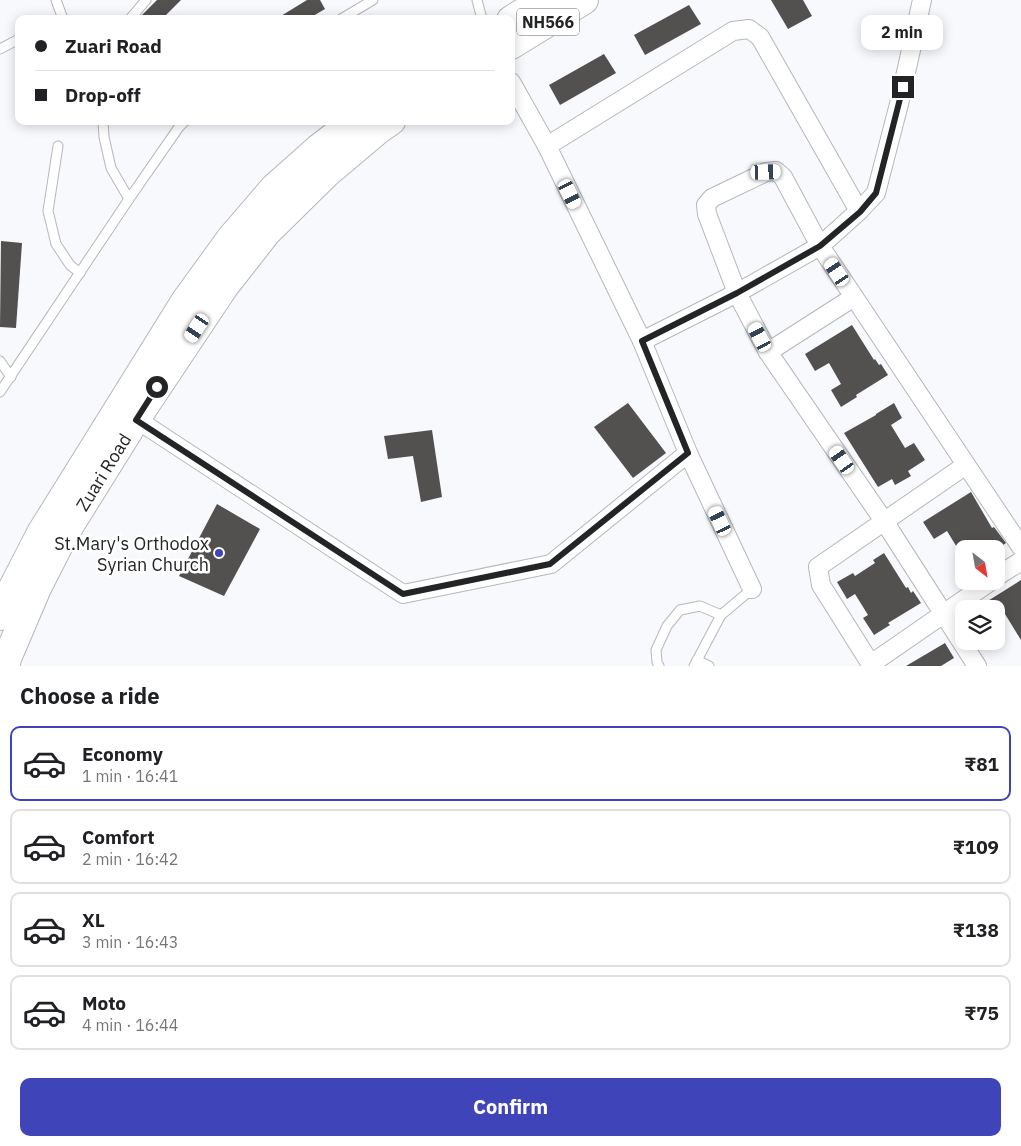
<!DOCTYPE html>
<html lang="en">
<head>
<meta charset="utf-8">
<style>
  body { margin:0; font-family:"IBM Plex Sans",sans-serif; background:#f2f2f2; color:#202124; height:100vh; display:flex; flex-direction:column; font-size:19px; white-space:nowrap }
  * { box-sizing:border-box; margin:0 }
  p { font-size:16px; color:#757577 }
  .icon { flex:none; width:28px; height:28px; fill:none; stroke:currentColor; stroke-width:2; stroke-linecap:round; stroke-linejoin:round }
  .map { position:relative; height:666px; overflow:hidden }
  .side { display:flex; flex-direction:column; background:#fff; flex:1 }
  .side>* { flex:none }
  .banner { position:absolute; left:15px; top:15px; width:500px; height:110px; border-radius:10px; box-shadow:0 2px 12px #0003; display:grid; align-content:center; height:110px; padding:0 20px; background:#fff }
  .needle { width:32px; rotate:149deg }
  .controls { position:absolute; left:955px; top:540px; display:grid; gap:10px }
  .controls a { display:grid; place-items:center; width:50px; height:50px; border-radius:10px; background:#fff; box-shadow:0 2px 12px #0003; font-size:25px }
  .end { position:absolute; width:22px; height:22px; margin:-11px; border:6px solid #232425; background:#fff; box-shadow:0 0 0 2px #fff }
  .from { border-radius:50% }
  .bubble { position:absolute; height:35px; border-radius:10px; background:#fff; box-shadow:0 2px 12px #0003; font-size:16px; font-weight:800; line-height:35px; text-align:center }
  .car { position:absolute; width:15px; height:30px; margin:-15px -8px; border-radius:6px; box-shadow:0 0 4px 1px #0007; background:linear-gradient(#fff 24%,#345 0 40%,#fff 0 76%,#345 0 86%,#fff 0) }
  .banner b { display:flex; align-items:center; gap:18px; height:48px; font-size:19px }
  .banner b+b { border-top:1px solid #e0e0e0 }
  .banner i { width:12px; height:12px; background:#202124 }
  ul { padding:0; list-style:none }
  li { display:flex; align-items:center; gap:15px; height:75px; margin:0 10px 8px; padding:0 10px; border:2px solid #e0e0e0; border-radius:10px }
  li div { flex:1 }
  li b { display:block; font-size:19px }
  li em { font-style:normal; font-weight:800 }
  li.on { border-color:#4044b9 }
  li>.icon { width:45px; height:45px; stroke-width:1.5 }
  h2 { padding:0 20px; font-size:22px; line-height:60px }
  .primary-button { display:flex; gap:10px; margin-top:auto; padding:10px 20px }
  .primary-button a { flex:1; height:58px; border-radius:10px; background:#4044b9; color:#fff; font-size:20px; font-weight:800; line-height:58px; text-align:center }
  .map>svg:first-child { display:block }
  .building { fill:#535050 }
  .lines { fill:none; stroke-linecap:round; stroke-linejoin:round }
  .service-casing { stroke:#b6b7ba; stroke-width:11 }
  .minor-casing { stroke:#b6b7ba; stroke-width:20 }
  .trunk-casing { stroke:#b6b7ba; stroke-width:30 }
  .service { stroke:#fff; stroke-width:9 }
  .minor { stroke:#fff; stroke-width:18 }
  .trunk { stroke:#fff; stroke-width:28 }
  .route { stroke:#232425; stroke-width:6 }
  .poi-dot { fill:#4044b9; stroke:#fff; stroke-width:2 }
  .labels { text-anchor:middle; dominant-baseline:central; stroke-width:5; stroke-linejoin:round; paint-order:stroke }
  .shield { fill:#fff; stroke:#656666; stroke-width:1 }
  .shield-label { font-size:16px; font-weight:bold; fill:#232425 }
  .street-label { font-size:18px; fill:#232425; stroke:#fff }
  .poi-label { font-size:18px; fill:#232425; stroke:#fff; text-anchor:end }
</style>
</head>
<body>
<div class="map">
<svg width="1021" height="666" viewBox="0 0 1021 666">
  <rect width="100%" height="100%" fill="#f8f9fc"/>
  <g class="building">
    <path d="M157,0H181L162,19H138Z"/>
    <path d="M307,0H320L325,9L308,19H276Z"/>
    <path d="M771,0H803L812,16L788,29Z"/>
    <path d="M689,5L701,24L645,55L634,35Z"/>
    <path d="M604,54L616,73L560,105L549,85Z"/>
    <path d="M1,241L22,243L16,328L0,327Z"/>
    <path d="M852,325L874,360L875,359L879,365L881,364L888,375L856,395L857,397L841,407L831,390L841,384L829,363L815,371L805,354Z"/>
    <path d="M628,403L666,453L633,478L594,427Z"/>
    <path d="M894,403L902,418L891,425L905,448L914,443L925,460L908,471L911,476L895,485L892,479L878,487L844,433L876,415V414Z"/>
    <path d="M432,430L442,497L421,502L413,456L388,459L384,436Z"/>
    <path d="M971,492L992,528L994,527L1006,543L997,549H958L947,531L934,539L923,522Z"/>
    <path d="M217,504L260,529L224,596L179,576Z"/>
    <path d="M884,553L906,588L908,587L911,593L913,591L921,603L888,623L890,625L874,635L863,618L868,615L855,594L847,599L837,582L853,573L855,576L875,563L873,560Z"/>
    <path d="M1021,580V640L1005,614L996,619V609H975Z"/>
    <path d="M945,643L954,658L941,666H906Z"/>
  </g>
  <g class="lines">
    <defs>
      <g id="service">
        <path d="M56,0L63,19"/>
        <path d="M477,0L482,19"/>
        <path d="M130,19L146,0"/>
        <path d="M341,19L373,0"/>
        <path d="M0,49L19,39"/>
        <path d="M103,121L104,137L111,168L129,199"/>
        <path d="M58,146L48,211L56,244L70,265L80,273"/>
        <path d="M0,361L11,377"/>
        <path d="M0,392L129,199L179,127L185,121"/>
        <path d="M697,660L709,666"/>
        <path d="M659,666L657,662L656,650L667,626L680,610L700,606L721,615"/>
        <path d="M694,666L721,615L752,589"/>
      </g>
      <g id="minor">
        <path d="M511,82L547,146L642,341L688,453L752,589"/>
        <path d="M547,146L733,31L749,29L760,37L859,211"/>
        <path d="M642,341L737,293L820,246L859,211L876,193L899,104L922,0"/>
        <path d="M768,352L854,297"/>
        <path d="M136,419L403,594L551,564L688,453"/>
        <path d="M996,577L1021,561"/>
        <path d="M871,664L991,581"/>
        <path d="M872,666L821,585L818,567L966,465"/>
        <path d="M977,666L884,521L768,352L737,293L707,214L706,205L712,198L766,172L776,171L783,177L820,246L1021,547"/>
      </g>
      <g id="trunk">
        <path d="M511,20L543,0"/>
        <path d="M511,45L584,0"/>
        <path d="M0,616L5,603L41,533L186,300L231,238L274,188L319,148L354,121"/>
        <path id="s1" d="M5,666L8,656L37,588L65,533L136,419L224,287L267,232L327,173L378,130L391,121"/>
      </g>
    </defs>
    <use href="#service" class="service-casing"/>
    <use href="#minor" class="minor-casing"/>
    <use href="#trunk" class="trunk-casing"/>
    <use href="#service" class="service"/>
    <use href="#minor" class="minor"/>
    <use href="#trunk" class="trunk"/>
  </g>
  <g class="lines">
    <path class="route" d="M157,387L136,420L403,594L550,564L688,453L642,341L737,293L820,246L860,212L876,193L903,87"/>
  </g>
  <circle class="poi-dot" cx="219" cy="553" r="5"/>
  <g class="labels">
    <rect class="shield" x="517" y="8.5" width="62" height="27" rx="4"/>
    <g class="shield-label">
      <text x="548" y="22">NH566</text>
    </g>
    <g class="street-label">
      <text stroke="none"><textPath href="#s1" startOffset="218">Zuari Road</textPath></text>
    </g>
    <g class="poi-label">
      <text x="209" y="543">St.Mary's Orthodox<tspan x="209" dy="21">Syrian Church</tspan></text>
    </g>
  </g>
</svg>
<div class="controls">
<a><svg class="needle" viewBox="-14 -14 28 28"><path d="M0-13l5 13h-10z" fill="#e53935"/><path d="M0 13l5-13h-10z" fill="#757577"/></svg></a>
<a><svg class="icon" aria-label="layers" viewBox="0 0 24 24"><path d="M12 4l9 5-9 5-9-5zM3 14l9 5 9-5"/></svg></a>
</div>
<i class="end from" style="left:157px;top:387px"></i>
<i class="end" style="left:903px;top:87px"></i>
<div class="bubble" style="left:861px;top:15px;width:82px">2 min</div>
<i class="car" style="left:766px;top:172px;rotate:88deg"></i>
<i class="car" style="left:570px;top:194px;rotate:154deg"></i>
<i class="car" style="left:837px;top:272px;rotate:326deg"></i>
<i class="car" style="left:197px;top:328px;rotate:213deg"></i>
<i class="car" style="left:760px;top:337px;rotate:332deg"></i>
<i class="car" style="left:842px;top:460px;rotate:325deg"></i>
<i class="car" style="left:720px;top:521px;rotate:335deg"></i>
<div class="banner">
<b><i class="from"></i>Zuari Road</b>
<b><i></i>Drop-off</b>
</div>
</div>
<section class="side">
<h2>Choose a ride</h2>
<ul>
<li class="on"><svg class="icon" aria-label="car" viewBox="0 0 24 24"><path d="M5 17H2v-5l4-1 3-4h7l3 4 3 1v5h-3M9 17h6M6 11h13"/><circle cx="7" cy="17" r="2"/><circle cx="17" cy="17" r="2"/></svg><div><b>Economy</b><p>1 min · 16:41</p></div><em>₹81</em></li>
<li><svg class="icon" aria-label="car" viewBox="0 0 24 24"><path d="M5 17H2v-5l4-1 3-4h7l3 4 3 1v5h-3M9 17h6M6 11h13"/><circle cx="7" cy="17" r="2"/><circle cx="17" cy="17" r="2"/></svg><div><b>Comfort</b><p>2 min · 16:42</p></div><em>₹109</em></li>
<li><svg class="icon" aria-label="car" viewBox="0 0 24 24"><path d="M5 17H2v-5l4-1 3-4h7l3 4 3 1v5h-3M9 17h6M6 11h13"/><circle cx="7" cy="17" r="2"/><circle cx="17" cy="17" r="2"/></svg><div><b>XL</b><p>3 min · 16:43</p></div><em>₹138</em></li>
<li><svg class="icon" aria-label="car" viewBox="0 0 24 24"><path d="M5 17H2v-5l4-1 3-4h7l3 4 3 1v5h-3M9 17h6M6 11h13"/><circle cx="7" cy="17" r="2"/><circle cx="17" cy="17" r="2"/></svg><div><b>Moto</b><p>4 min · 16:44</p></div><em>₹75</em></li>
</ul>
<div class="primary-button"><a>Confirm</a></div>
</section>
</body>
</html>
